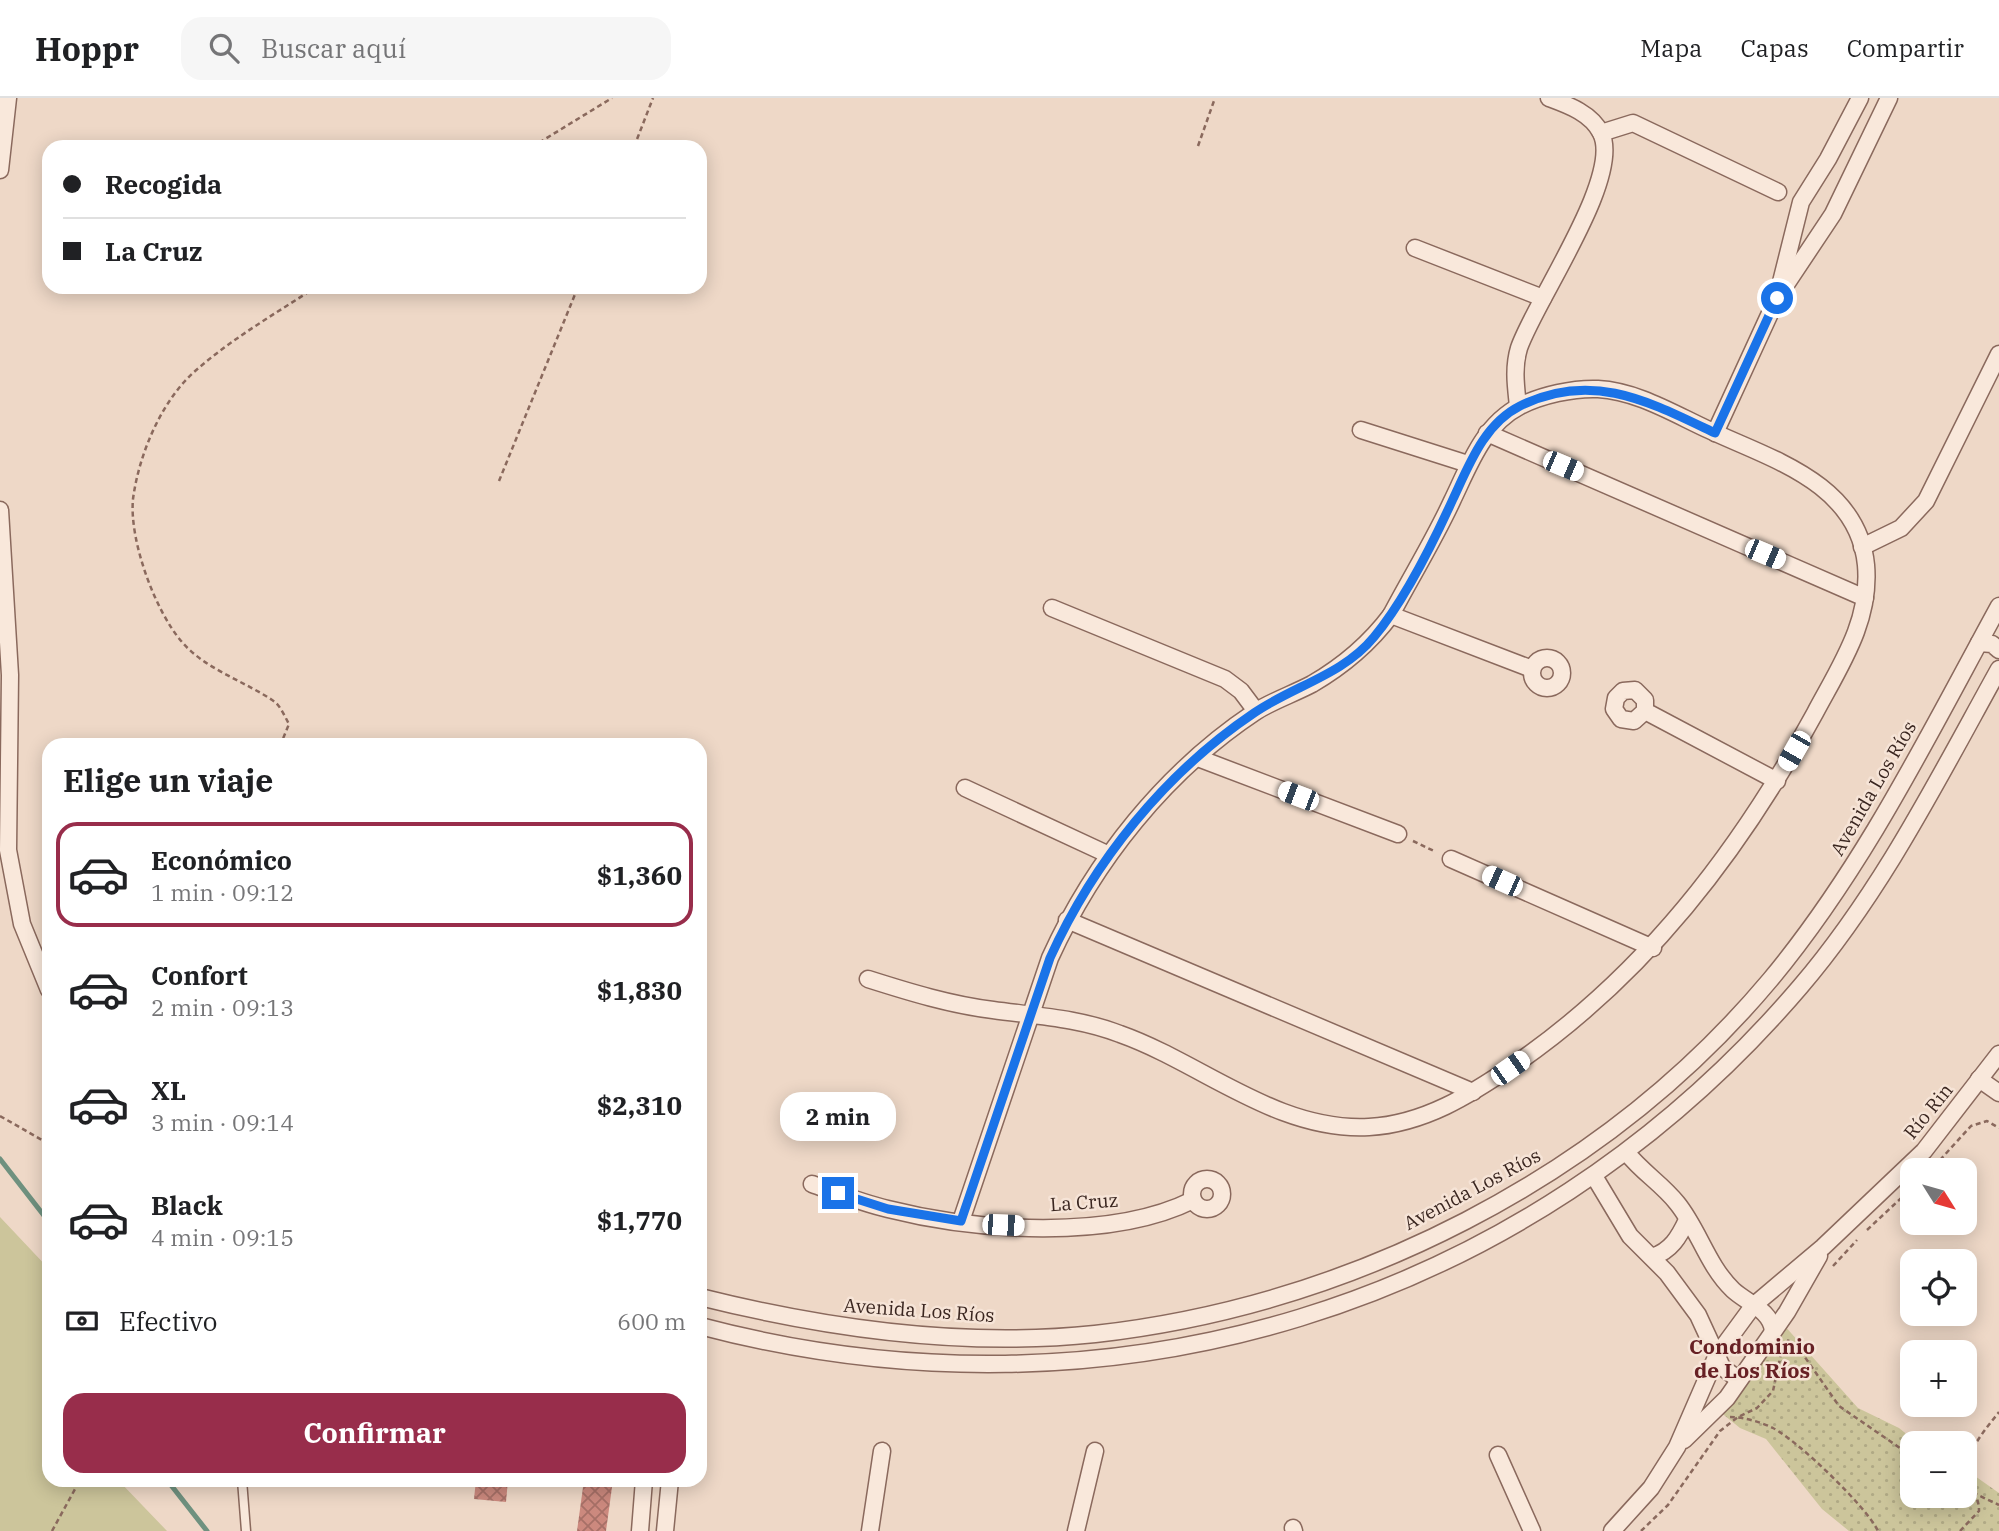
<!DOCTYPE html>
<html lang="es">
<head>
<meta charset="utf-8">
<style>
  body { margin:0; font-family:"IBM Plex Serif",serif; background:#f6f6f6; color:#202124; height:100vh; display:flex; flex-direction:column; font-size:26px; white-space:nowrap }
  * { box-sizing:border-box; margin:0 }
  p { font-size:23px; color:#757577 }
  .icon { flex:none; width:38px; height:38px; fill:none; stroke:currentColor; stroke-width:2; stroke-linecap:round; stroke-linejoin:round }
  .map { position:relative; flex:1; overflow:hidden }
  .details { position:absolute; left:42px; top:640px; width:665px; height:749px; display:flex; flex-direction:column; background:#fff; border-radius:21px; box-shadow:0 4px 18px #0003 }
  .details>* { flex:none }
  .guide { position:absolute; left:42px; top:42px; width:665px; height:154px; border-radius:21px; box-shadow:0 4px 18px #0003; display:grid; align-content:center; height:154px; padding:0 21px; background:#fff }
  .needle { width:46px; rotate:127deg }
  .controls { position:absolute; left:1900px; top:1060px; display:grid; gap:14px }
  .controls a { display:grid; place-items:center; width:77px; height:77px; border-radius:14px; background:#fff; box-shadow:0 4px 18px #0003; font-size:35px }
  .end { position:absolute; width:32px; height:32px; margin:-16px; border:9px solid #1a73e8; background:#fff; box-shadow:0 0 0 4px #fff }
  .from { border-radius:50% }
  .bubble { position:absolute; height:49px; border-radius:21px; background:#fff; box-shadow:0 4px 18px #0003; font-size:23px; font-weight:700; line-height:49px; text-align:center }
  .car { position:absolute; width:21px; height:42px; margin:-21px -10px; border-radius:9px; box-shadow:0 0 5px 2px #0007; background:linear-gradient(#fff 24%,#345 0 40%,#fff 0 76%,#345 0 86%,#fff 0) }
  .guide b { display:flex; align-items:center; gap:24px; height:66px; font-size:26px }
  .guide b+b { border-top:2px solid #e0e0e0 }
  .guide i { width:18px; height:18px; background:#202124 }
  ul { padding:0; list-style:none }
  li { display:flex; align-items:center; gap:21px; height:105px; margin:0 14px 10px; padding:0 7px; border:4px solid transparent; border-radius:21px }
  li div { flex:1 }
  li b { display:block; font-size:26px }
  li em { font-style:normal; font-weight:700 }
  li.active { border-color:#982d4b }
  li>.icon { width:63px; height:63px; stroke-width:1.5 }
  h2 { padding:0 21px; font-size:32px; line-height:84px }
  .pay { display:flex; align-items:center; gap:18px; height:77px; padding:0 21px; font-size:26px }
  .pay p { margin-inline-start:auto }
  .primary-button { display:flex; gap:14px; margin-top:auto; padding:14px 21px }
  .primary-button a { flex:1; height:80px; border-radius:21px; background:#982d4b; color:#fff; font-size:28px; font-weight:700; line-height:80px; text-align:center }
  header { display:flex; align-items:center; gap:42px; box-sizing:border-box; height:98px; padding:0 35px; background:#fff; border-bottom:2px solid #e0e0e0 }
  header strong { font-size:33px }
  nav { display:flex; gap:38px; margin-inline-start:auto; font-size:24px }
  .search { width:490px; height:63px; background:#f6f6f6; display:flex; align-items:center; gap:18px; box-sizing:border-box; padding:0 24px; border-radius:21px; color:#757577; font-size:26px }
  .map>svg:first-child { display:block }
  .grass { fill:#ccc59b }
  .park { fill:url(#park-dots) }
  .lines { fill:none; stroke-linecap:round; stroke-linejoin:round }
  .stream { stroke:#6f917f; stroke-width:5 }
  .building { fill:url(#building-cross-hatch) }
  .lane-casing { stroke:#8a695d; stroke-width:11 }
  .street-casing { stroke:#8a695d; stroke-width:19 }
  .path { stroke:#8a695d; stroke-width:2.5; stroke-dasharray:5 3.5; stroke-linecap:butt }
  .lane { stroke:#f9e8db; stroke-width:8 }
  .street { stroke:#f9e8db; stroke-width:16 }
  .route { stroke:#1a73e8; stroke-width:9 }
  .labels { text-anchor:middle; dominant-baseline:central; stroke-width:5; stroke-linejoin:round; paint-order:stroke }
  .street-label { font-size:19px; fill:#3a2620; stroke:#f6e4d7 }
  .neighbourhood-label { font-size:21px; font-weight:bold; fill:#672024; stroke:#f6e4d7 }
</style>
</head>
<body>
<header>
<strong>Hoppr</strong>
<div class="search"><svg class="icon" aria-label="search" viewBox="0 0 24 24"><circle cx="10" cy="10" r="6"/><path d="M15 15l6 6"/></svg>Buscar aquí</div>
<nav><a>Mapa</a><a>Capas</a><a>Compartir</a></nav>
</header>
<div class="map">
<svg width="1999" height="1433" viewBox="0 0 1999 1433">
  <defs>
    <pattern id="park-dots" width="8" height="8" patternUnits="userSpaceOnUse" patternTransform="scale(1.75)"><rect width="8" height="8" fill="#ccc59b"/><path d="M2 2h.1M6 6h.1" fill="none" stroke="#b0a985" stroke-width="1.8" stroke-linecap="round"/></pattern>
    <pattern id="building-cross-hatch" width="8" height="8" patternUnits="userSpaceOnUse" patternTransform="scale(1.75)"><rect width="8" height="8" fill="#cc897e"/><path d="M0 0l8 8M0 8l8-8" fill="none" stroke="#a77067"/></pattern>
  </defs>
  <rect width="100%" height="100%" fill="#eed8c7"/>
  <path class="grass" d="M0,1119L49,1171V1382L119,1383L167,1433H0Z"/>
  <path class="park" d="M1783,1226L1858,1310L1899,1330L1919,1346H1913V1398H1965V1371L1999,1395V1433H1849L1822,1411L1766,1341L1740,1330L1719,1313Z"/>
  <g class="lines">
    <g class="stream">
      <path d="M0,1061L49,1124"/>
      <path d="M167,1382L207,1433"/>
    </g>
  </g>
  <g class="building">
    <path d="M476,1382H508L506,1404L474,1401Z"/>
    <path d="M584,1382H613L606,1433H577Z"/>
  </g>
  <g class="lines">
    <defs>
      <path id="lane" d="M242,1382L246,1433"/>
      <g id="street">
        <path d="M1601,35L1633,25L1778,94"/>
        <path d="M0,72L8,0"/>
        <path d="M1415,150L1543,200"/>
        <path d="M1780,188L1801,104L1828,61L1860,0"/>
        <path d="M1518,308C1516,289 1513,270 1519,250C1535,203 1623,79 1601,35C1591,15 1568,7 1549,0"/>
        <path d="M1361,332L1468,366"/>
        <path d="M1487,335L1865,500"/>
        <path d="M1715,335L1777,200L1833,116L1889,0"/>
        <path d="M0,412L10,577L8,752L22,826L49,892"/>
        <path d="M1862,449L1901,430L1926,403L1999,256"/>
        <path d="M1052,510L1225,581L1241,593L1256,613"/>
        <path d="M1979,545L1992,546L1999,552"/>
        <circle cx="1547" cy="575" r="15"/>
        <path d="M1645,613L1634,623L1621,621L1614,611L1616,600L1623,593L1635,592L1645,602V613L1777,683"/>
        <path d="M1198,660L1398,736"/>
        <path d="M965,690L1107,756"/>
        <path d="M1451,761L1653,850"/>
        <path d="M1067,822L1473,994"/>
        <path d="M868,881C909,894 951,907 993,912C1036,918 1079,920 1120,936C1202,965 1277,1034 1369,1029C1424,1026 1470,997 1514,967C1645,877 1739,754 1815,615C1840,568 1871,523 1866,467C1858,385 1771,361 1709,332C1674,316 1637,293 1598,291C1573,290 1542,297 1520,308C1483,327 1469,368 1452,403C1434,442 1411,479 1391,517L1532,571"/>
        <path d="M1979,981L1999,995"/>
        <path d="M1627,1055C1642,1074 1662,1086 1677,1105C1699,1132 1707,1167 1733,1192C1747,1205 1771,1212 1773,1233"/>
        <path d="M1594,1078L1630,1138L1667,1175L1698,1217L1722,1269L1739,1282"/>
        <circle cx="1207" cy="1096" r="15"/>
        <path d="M812,1086C837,1095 862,1105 888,1111C975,1133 1111,1143 1193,1102"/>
        <path d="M961,1123L1050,860C1094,763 1165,674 1255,614C1272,603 1293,596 1312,586C1343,568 1370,545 1391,517"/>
        <path d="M1652,1159C1671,1153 1679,1139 1687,1122"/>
        <path d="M700,1199C828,1231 963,1250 1095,1236C1351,1207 1603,1081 1770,882C1864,769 1929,636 1999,508"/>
        <path d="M700,1228C1108,1336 1525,1211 1800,889C1882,793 1938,681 1999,571"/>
        <path d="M1684,1342L1727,1300L1787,1214L1819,1158"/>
        <path d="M1498,1357L1532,1433"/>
        <path d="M1293,1430L1294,1433"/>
        <path d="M640,1433L644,1382"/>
        <path d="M665,1433L670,1382"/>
        <path d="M870,1433L882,1353"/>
        <path d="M1076,1433L1095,1353"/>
        <path d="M1612,1433L1651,1390L1677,1349L1717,1257L1753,1208L1823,1149L1924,1053L1999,956"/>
      </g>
    </defs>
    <use href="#lane" class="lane-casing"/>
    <use href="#street" class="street-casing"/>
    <g class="path">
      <path d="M1198,48L1215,0"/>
      <path d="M532,49L612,0"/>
      <path d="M634,49L653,0"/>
      <path d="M499,383L578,189"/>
      <path d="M280,648L289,626C285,619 281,609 275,604C245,583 206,572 182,544C155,513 129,442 133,401C139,356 161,304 194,274C231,241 275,216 316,189"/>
      <path d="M1413,743L1436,754"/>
      <path d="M0,1018L49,1046"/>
      <path d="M1940,1062L1971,1028L1987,1023L1999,1030"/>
      <path d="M49,1125L47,1133L49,1182"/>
      <path d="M1867,1132L1913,1089"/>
      <path d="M1833,1168L1857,1142"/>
      <path d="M1787,1242L1802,1255L1839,1308L1913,1359"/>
      <path d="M1730,1319C1743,1319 1761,1324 1773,1330C1798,1343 1866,1408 1878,1433"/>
      <path d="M1965,1391L1999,1407"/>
      <path d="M52,1433L80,1382"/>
      <path d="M1641,1433L1668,1407L1720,1333L1738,1319L1757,1310L1773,1293L1782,1251"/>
      <path d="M1960,1433L1979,1413C1979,1398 1972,1395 1968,1382C1960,1359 1986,1331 1999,1314"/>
    </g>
    <use href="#lane" class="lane"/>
    <use href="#street" class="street"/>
  </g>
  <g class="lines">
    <path class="route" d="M838,1095L888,1111L961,1123L1050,860C1094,763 1165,675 1254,615C1293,588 1343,577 1374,539C1405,502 1433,445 1453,401C1469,367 1484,326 1520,308C1592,272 1650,304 1715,335L1777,200"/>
  </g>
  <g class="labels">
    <g class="street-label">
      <text transform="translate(1873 690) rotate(-60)">Avenida Los Ríos</text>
      <text transform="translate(1928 1013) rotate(-51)">Río Rin</text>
      <text transform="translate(1472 1091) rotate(-28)">Avenida Los Ríos</text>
      <text transform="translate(1084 1104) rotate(-4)">La Cruz</text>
      <text transform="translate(919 1212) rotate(4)">Avenida Los Ríos</text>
    </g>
    <g class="neighbourhood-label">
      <text x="1752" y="1248">Condominio<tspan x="1752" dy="24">de Los Ríos</tspan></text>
    </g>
  </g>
</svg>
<div class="controls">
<a><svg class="needle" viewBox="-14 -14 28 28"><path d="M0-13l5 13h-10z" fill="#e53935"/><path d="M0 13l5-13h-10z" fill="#757577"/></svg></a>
<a><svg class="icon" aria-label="locate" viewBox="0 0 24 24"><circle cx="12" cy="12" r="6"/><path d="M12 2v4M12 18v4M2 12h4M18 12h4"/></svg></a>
<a>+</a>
<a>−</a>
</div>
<i class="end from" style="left:1777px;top:200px"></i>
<i class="end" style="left:838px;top:1095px"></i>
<div class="bubble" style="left:780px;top:994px;width:116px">2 min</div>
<i class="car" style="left:1563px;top:368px;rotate:113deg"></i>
<i class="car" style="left:1765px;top:456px;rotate:113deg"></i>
<i class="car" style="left:1794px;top:653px;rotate:210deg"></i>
<i class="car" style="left:1298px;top:698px;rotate:291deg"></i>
<i class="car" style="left:1502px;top:783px;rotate:294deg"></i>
<i class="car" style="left:1510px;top:970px;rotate:55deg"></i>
<i class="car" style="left:1003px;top:1127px;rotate:92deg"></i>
<div class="guide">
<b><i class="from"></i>Recogida</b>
<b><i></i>La Cruz</b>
</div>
<section class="details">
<h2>Elige un viaje</h2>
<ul>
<li class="active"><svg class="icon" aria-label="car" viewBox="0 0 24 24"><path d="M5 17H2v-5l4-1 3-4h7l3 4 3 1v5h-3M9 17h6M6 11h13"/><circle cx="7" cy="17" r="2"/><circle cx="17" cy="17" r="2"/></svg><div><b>Económico</b><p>1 min · 09:12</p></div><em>$1,360</em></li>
<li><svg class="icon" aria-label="car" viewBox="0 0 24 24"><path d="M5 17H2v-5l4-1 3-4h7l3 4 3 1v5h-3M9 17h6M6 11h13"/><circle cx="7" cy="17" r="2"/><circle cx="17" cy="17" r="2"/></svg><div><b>Confort</b><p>2 min · 09:13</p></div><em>$1,830</em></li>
<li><svg class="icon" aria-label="car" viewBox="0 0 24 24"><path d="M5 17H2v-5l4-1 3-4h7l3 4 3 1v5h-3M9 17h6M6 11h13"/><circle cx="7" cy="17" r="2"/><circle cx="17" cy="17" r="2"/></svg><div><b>XL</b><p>3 min · 09:14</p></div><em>$2,310</em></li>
<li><svg class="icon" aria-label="car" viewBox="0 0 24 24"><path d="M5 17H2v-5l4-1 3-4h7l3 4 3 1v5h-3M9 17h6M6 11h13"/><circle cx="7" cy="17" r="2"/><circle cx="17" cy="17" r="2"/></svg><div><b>Black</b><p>4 min · 09:15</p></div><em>$1,770</em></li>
</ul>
<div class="pay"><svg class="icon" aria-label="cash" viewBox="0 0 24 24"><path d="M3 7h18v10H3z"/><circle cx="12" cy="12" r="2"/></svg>Efectivo<p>600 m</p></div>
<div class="primary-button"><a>Confirmar</a></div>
</section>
</div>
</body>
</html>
